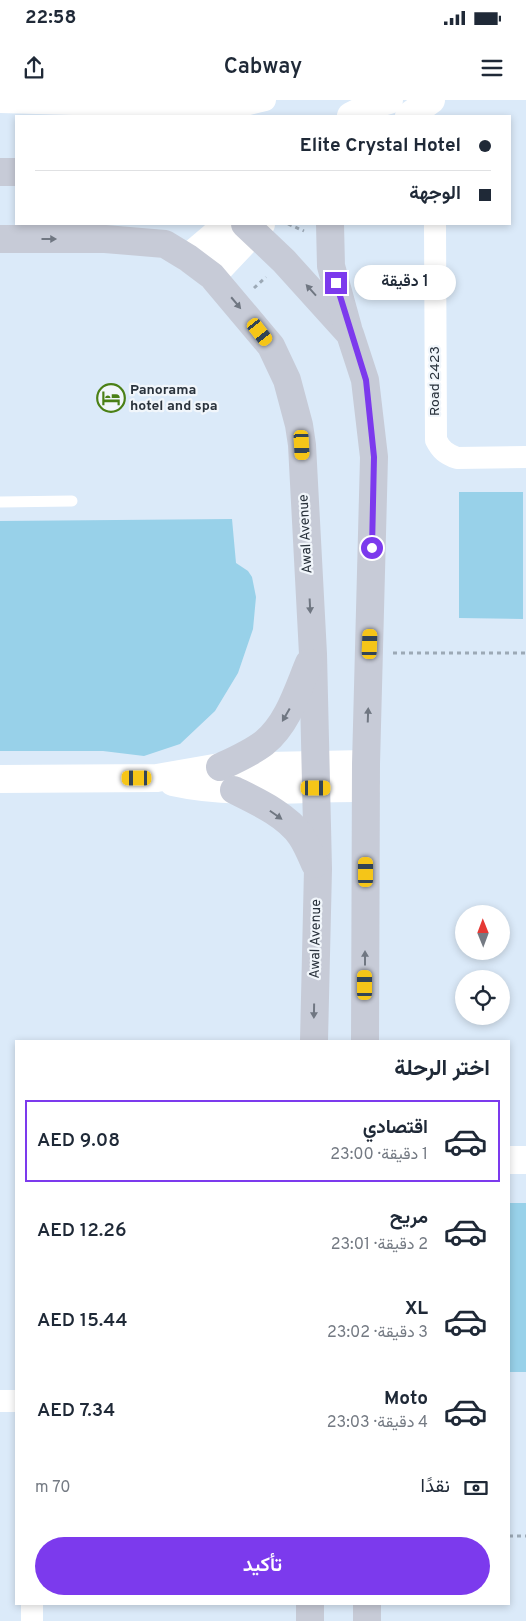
<!DOCTYPE html>
<html lang="ar">
<head>
<meta charset="utf-8">
<style>
  body { margin:0; font-family:Overpass,Vazirmatn,sans-serif; background:#f6f6f7; color:#1f2937; direction:rtl; height:100vh; display:flex; flex-direction:column; font-size:19px; white-space:nowrap }
  * { box-sizing:border-box; margin:0 }
  p { font-size:16px; color:#747a83 }
  .icon { flex:none; width:28px; height:28px; fill:none; stroke:currentColor; stroke-width:2; stroke-linecap:round; stroke-linejoin:round }
  .map { position:relative; flex:1; overflow:hidden; direction:ltr }
  .side { position:absolute; left:15px; top:940px; width:495px; height:565px; display:flex; flex-direction:column; background:#fff; border-radius:0px; box-shadow:0 2px 8px #0003; direction:rtl }
  .side>* { flex:none }
  .top-card { position:absolute; left:15px; top:15px; width:496px; height:110px; border-radius:0px; box-shadow:0 2px 8px #0003; direction:rtl; display:grid; align-content:center; height:110px; padding:0 20px; background:#fff }
  .needle { width:32px; rotate:359deg }
  .buttons { position:absolute; left:455px; top:805px; display:grid; gap:10px }
  .buttons a { display:grid; place-items:center; width:55px; height:55px; border-radius:50%; background:#fff; box-shadow:0 2px 8px #0003; font-size:25px }
  .end { position:absolute; width:22px; height:22px; margin:-11px; border:6px solid #7c3aed; background:#fff; box-shadow:0 0 0 2px #fff }
  .from { border-radius:50% }
  .bubble { position:absolute; height:35px; border-radius:18px; background:#fff; box-shadow:0 2px 8px #0003; font-size:16px; font-weight:600; line-height:35px; text-align:center; direction:rtl }
  .car { position:absolute; width:15px; height:30px; margin:-15px -8px; border-radius:6px; box-shadow:0 0 4px 1px #0007; background:linear-gradient(#f5c518 24%,#345 0 40%,#f5c518 0 76%,#345 0 86%,#f5c518 0) }
  .top-card b { display:flex; align-items:center; gap:18px; height:48px; font-size:19px }
  .top-card b+b { border-top:1px solid #e0e1e3 }
  .top-card i { width:12px; height:12px; background:#1f2937 }
  ul { padding:0; list-style:none }
  li { display:flex; align-items:center; gap:15px; height:82px; margin:0 10px 8px; padding:0 10px; border:2px solid transparent; border-radius:0px }
  li div { flex:1 }
  li b { display:block; font-size:19px }
  li em { font-style:normal; font-weight:600 }
  li.selected { border-color:#7c3aed }
  li>.icon { width:45px; height:45px; stroke-width:1.5 }
  h2 { padding:0 20px; font-size:22px; line-height:60px }
  .pay { display:flex; align-items:center; gap:12px; height:55px; padding:0 20px; font-size:19px }
  .pay p { margin-inline-start:auto }
  .button { display:flex; gap:10px; margin-top:auto; padding:10px 20px }
  .button a { flex:1; height:58px; border-radius:30px; background:#7c3aed; color:#fff; font-size:20px; font-weight:600; line-height:58px; text-align:center }
  .status { display:flex; justify-content:space-between; align-items:center; height:35px; padding:0 25px; background:#fff; direction:ltr }
  .status svg { height:14px; fill:currentColor }
  header { display:flex; justify-content:space-between; align-items:center; height:65px; padding:0 20px; background:#fff; font-size:22px; font-weight:600 }
  .map>svg:first-child { display:block }
  .building { fill:#98d1e9 }
  .lines { fill:none; stroke-linecap:round; stroke-linejoin:round }
  .path { stroke:#9ca9b6; stroke-width:3; stroke-dasharray:4 4; stroke-linecap:butt }
  .service { stroke:#fff; stroke-width:11 }
  .minor { stroke:#fff; stroke-width:22 }
  .tertiary { stroke:#fff; stroke-width:28 }
  .secondary { stroke:#c7cbd7; stroke-width:28 }
  .oneway { fill:#707782 }
  .route { stroke:#7c3aed; stroke-width:6 }
  .labels { text-anchor:middle; dominant-baseline:central; stroke-width:4.5; stroke-linejoin:round; paint-order:stroke }
  .street-label { font-size:14px; fill:#29323c; stroke:#f1f6fb }
  .poi-label { font-size:14px; font-weight:bold; fill:#29323c; stroke:#f1f6fb; text-anchor:start }
</style>
</head>
<body>
<div class="status"><b>22:58</b><svg viewBox="0 0 49 12"><path d="M0 12V9h3v3zM5 12V6h3v6zM10 12V3h3v9zM15 12V0h3v12zM26 1h20v11H26zM47 4h2v5h-2z"/></svg></div>
<header><svg class="icon" aria-label="menu" viewBox="0 0 24 24"><path d="M4 6h16M4 12h16M4 18h16"/></svg>Cabway<svg class="icon" aria-label="share" viewBox="0 0 24 24"><path d="M12 15V3M7 8l5-5 5 5M5 13v7h14v-7"/></svg></header>
<div class="map">
<svg width="526" height="1521" viewBox="0 0 526 1521">
  <rect width="100%" height="100%" fill="#dbeaf9"/>
  <g class="building">
    <path d="M459,392H523V519L459,518Z"/>
    <path d="M232,419L236,463L248,471L252,477L256,497L253,529L238,573L215,611L180,644L144,656L103,651H0V421Z"/>
    <rect x="509" y="1103" width="17" height="169"/>
  </g>
  <g class="lines">
    <g class="path">
      <path d="M288,124L304,131"/>
      <path d="M254,188L266,177"/>
      <path d="M393,553H526"/>
      <path d="M509,1436H526"/>
    </g>
    <path class="service" d="M0,402L72,401"/>
    <g class="minor">
      <path d="M0,2L220,8L241,6L265,0"/>
      <path d="M435,124L436,340C441,350 446,354 457,358L526,357"/>
      <path d="M0,1301H16"/>
      <path d="M32,1504V1521"/>
    </g>
    <g class="tertiary">
      <path d="M351,16L375,4L389,0"/>
      <path d="M409,16L431,0"/>
      <path d="M188,158L228,124"/>
      <path d="M212,176L261,124"/>
      <path d="M0,679L157,678L220,667L366,664"/>
      <path d="M173,682C236,696 303,687 366,688"/>
      <path d="M509,1060H526"/>
    </g>
    <g class="secondary">
      <path d="M0,72H16"/>
      <path d="M245,124L284,161L350,234L365,280L374,357L366,664L365,941"/>
      <path d="M330,124L331,166L348,228"/>
      <path d="M0,139H105L165,144L188,158L212,176L271,246L287,280L299,325L302,345L313,554L318,769L314,941"/>
      <path d="M220,667C235,660 251,653 264,643C288,624 298,589 309,563"/>
      <path d="M234,690C256,701 287,715 301,736C307,745 311,755 315,764"/>
      <path d="M310,1504V1521"/>
      <path d="M367,1504V1521"/>
    </g>
  </g>
  <defs><path id="oneway-solid" d="M-6-.8H1V-3.2L6.5 0L1 3.2V.8H-6Z" transform="scale(1.25)"/></defs>
  <g class="oneway">
    <use href="#oneway-solid" transform="translate(49 139)"/>
    <use href="#oneway-solid" transform="translate(311 190) rotate(-132)"/>
    <use href="#oneway-solid" transform="translate(236 203) rotate(50)"/>
    <use href="#oneway-solid" transform="translate(310 506) rotate(87)"/>
    <use href="#oneway-solid" transform="translate(286 615) rotate(120)"/>
    <use href="#oneway-solid" transform="translate(368 615) rotate(-88)"/>
    <use href="#oneway-solid" transform="translate(276 715) rotate(35)"/>
    <use href="#oneway-solid" transform="translate(365 858) rotate(-90)"/>
    <use href="#oneway-solid" transform="translate(314 911) rotate(91)"/>
  </g>
  <g class="lines">
    <path class="route" d="M336,183L366,280L374,357L372,448"/>
  </g>
  <defs>
    <symbol id="hotel-ring" viewBox="-11 -11 22 22"><circle r="9.5" fill="#f1f6fb" stroke="#4b8016" stroke-width="1.5"/><path d="M-6-4.5h1.5V1H6V5H4.5V3h-9V5H-6ZM-4 0a1.8 1.8 0 1 1 3.6 0ZM.5 0V-2.5h3Q6-2.5 6 0Z" fill="#4b8016"/></symbol>
  </defs>
  <g fill-rule="evenodd">
    <use href="#hotel-ring" x="95" y="282" width="32" height="32"/>
  </g>
  <g class="labels">
    <g class="street-label">
      <text transform="translate(435 281) rotate(-90)">Road 2423</text>
      <text transform="translate(306 434) rotate(-93)">Awal Avenue</text>
      <text transform="translate(316 839) rotate(-89)">Awal Avenue</text>
    </g>
    <g class="poi-label">
      <text x="130" y="290">Panorama<tspan x="130" dy="16">hotel and spa</tspan></text>
    </g>
  </g>
</svg>
<div class="buttons">
<a><svg class="needle" viewBox="-14 -14 28 28"><path d="M0-13l5 13h-10z" fill="#e53935"/><path d="M0 13l5-13h-10z" fill="#747a83"/></svg></a>
<a><svg class="icon" aria-label="locate" viewBox="0 0 24 24"><circle cx="12" cy="12" r="6"/><path d="M12 2v4M12 18v4M2 12h4M18 12h4"/></svg></a>
</div>
<i class="end from" style="left:372px;top:448px"></i>
<i class="end" style="left:336px;top:183px"></i>
<div class="bubble" style="left:354px;top:165px;width:102px">1 دقيقة</div>
<i class="car" style="left:260px;top:232px;rotate:142deg"></i>
<i class="car" style="left:302px;top:345px;rotate:177deg"></i>
<i class="car" style="left:370px;top:544px;rotate:2deg"></i>
<i class="car" style="left:137px;top:678px;rotate:270deg"></i>
<i class="car" style="left:316px;top:688px;rotate:90deg"></i>
<i class="car" style="left:366px;top:772px;rotate:0deg"></i>
<i class="car" style="left:365px;top:885px;rotate:0deg"></i>
<div class="top-card">
<b><i class="from"></i>Elite Crystal Hotel</b>
<b><i></i>الوجهة</b>
</div>
<section class="side">
<h2>اختر الرحلة</h2>
<ul>
<li class="selected"><svg class="icon" aria-label="car" viewBox="0 0 24 24"><path d="M5 17H2v-5l4-1 3-4h7l3 4 3 1v5h-3M9 17h6M6 11h13"/><circle cx="7" cy="17" r="2"/><circle cx="17" cy="17" r="2"/></svg><div><b>اقتصادي</b><p>1 دقيقة · 23:00</p></div><em>AED 9.08</em></li>
<li><svg class="icon" aria-label="car" viewBox="0 0 24 24"><path d="M5 17H2v-5l4-1 3-4h7l3 4 3 1v5h-3M9 17h6M6 11h13"/><circle cx="7" cy="17" r="2"/><circle cx="17" cy="17" r="2"/></svg><div><b>مريح</b><p>2 دقيقة · 23:01</p></div><em>AED 12.26</em></li>
<li><svg class="icon" aria-label="car" viewBox="0 0 24 24"><path d="M5 17H2v-5l4-1 3-4h7l3 4 3 1v5h-3M9 17h6M6 11h13"/><circle cx="7" cy="17" r="2"/><circle cx="17" cy="17" r="2"/></svg><div><b>XL</b><p>3 دقيقة · 23:02</p></div><em>AED 15.44</em></li>
<li><svg class="icon" aria-label="car" viewBox="0 0 24 24"><path d="M5 17H2v-5l4-1 3-4h7l3 4 3 1v5h-3M9 17h6M6 11h13"/><circle cx="7" cy="17" r="2"/><circle cx="17" cy="17" r="2"/></svg><div><b>Moto</b><p>4 دقيقة · 23:03</p></div><em>AED 7.34</em></li>
</ul>
<div class="pay"><svg class="icon" aria-label="cash" viewBox="0 0 24 24"><path d="M3 7h18v10H3z"/><circle cx="12" cy="12" r="2"/></svg>نقدًا<p>70 m</p></div>
<div class="button"><a>تأكيد</a></div>
</section>
</div>
</body>
</html>
